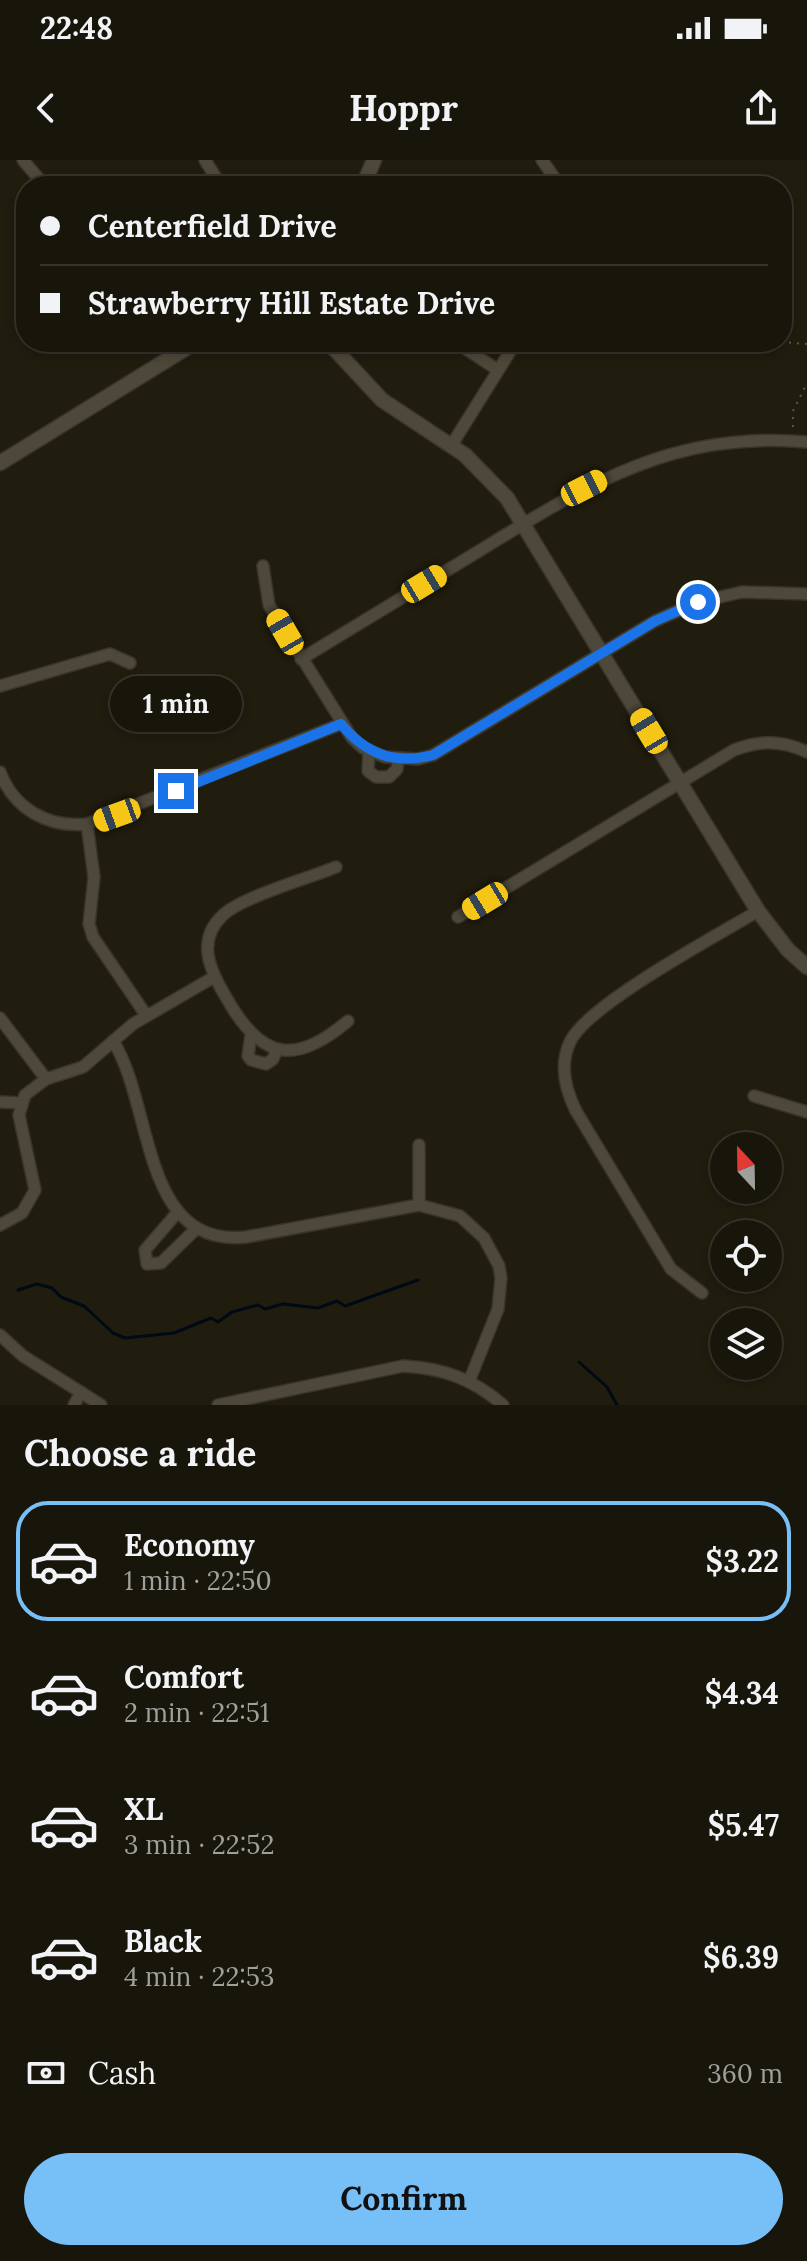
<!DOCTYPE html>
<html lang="en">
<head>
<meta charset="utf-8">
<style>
  body { margin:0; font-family:Lora,serif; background:#211e13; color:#f1f3f6; height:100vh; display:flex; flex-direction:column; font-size:30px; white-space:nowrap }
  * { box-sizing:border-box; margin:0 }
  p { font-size:26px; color:#9f9f9c }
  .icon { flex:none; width:44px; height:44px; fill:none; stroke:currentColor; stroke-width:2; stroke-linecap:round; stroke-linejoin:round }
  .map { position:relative; height:1245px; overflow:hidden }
  .details { display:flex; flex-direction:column; background:#18150a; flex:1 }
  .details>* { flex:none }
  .hud { position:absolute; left:16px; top:16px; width:776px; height:176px; border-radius:32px; box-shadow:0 4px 12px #0003,0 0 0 2px #36342b; display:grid; align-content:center; height:176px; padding:0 24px; background:#18150a }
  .needle { width:52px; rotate:338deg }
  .tools { position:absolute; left:710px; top:972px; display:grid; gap:16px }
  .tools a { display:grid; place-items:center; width:72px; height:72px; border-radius:50%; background:#18150a; box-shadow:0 4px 12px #0003,0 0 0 2px #36342b; font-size:40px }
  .end { position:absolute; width:36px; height:36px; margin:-18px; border:10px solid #1a73e8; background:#fff; box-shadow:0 0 0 4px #fff }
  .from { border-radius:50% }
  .bubble { position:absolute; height:56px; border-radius:28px; background:#18150a; box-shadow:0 4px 12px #0003,0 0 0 2px #36342b; font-size:26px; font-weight:700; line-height:56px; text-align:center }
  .car { position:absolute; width:24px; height:48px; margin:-24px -12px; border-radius:10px; box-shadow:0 0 6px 2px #0007; background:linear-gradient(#f5c518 24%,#345 0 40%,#f5c518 0 76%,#345 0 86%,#f5c518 0) }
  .hud b { display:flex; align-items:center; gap:28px; height:76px; font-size:30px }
  .hud b+b { border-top:2px solid #36342b }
  .hud i { width:20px; height:20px; background:#f1f3f6 }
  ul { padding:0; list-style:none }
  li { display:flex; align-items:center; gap:24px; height:120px; margin:0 16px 12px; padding:0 8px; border:4px solid transparent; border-radius:32px }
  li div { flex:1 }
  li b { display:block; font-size:30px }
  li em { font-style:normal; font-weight:700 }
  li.selected { border-color:#77bff7 }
  li>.icon { width:72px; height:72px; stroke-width:1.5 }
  h2 { padding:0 24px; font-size:36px; line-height:96px }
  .pay { display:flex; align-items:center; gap:20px; height:88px; padding:0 24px; font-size:30px }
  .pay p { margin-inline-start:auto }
  .cta { display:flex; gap:16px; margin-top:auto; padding:16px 24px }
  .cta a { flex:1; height:92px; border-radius:48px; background:#77bff7; color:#111; font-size:32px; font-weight:700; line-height:92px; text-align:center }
  .status { display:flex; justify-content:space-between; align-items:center; height:56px; padding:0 40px; background:#18150a; direction:ltr }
  .status svg { height:22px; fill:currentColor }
  header { display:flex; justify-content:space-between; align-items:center; height:104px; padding:0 24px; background:#18150a; font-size:36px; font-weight:700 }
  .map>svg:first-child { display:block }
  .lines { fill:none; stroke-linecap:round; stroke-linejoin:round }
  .stream { stroke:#000916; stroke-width:3 }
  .minor-casing { stroke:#37342c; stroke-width:14 }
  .tertiary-casing { stroke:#37342c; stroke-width:17 }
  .path { stroke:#5c584c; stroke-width:2; stroke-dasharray:2 6; stroke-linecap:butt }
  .minor { stroke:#4d4839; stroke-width:11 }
  .tertiary { stroke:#4d4839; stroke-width:14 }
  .route { stroke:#1a73e8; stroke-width:10 }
</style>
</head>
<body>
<div class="status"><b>22:48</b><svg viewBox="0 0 49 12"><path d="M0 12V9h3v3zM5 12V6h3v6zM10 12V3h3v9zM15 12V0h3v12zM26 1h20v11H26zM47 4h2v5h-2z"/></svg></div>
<header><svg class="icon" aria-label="back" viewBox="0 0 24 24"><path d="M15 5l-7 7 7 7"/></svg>Hoppr<svg class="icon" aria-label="share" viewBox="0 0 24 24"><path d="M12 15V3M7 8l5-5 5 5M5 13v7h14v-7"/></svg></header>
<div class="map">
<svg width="807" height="1245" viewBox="0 0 807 1245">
  <rect width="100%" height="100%" fill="#201c0e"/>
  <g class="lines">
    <g class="stream">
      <path d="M18,1130L37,1124L52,1128L61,1137L84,1146L113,1173L125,1178L174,1173L211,1158L218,1162L232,1152L258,1145L265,1149L283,1144L318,1148L337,1141L345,1146L418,1120"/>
      <path d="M579,1202L607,1227L617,1245"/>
    </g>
    <defs>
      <g id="minor">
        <path d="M23,0L45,26"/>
        <path d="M205,0L221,26"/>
        <path d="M542,0L560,26"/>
        <path d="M455,182L498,210"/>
        <path d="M451,286L516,182"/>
        <path d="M263,406L269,445L352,578L363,588L385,597L418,599L433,595L655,461L698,442L742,432L807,434"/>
        <path d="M301,499C360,463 419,427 479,391C588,324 674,270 807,282"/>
        <path d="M0,526L110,494L130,503"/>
        <path d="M369,590L368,611L376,617H389L397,609L398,599"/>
        <path d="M0,612C14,649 48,668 87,664L341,564"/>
        <path d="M87,664L94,717L89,764L93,777L146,855"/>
        <path d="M336,707C309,718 242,737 223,755C193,783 213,815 230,844C264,901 297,904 348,861"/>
        <path d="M458,757L734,590C760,580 781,580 807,592"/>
        <path d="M0,858L46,919"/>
        <path d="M251,875L248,896L251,900L266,904L273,899L277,889"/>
        <path d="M113,881C154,945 140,1088 246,1077L419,1045L460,1056L484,1078L499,1106L501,1118L498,1149L470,1219"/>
        <path d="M754,936L807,952"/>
        <path d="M0,942L21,943"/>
        <path d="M419,985V1045"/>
        <path d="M177,1053L145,1090L147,1104L161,1103L196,1069"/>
        <path d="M0,1065L22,1053L35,1030L19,955L25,935L46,919L83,907L133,864L214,817"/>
        <path d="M702,1133L671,1109L576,951C565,929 559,903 571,880C591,843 716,776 758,751"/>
        <path d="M0,1175L23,1196L101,1245"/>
        <path d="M74,1245L81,1232"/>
        <path d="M218,1245L403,1206C443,1208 473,1219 503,1245"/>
      </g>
      <g id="tertiary">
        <path d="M363,26L374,0"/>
        <path d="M328,182L382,240L465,295L507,338L758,751L788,790L807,807"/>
        <path d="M0,303L196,182"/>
      </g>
    </defs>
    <use href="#minor" class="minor-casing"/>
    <use href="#tertiary" class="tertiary-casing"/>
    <g class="path">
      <path d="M781,182L807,184"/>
      <path d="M793,267V251L807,223"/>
    </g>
    <use href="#minor" class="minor"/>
    <use href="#tertiary" class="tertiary"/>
  </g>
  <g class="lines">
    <path class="route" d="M176,631L341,564C366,594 394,605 433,595L655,461L698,442"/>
  </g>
</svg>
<div class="tools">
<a><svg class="needle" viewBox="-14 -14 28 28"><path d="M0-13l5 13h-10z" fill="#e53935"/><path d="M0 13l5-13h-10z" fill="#9f9f9c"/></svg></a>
<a><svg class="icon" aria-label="locate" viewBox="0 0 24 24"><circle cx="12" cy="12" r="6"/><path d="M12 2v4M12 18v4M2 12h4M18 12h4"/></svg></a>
<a><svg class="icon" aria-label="layers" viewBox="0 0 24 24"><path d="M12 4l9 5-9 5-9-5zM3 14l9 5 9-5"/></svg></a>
</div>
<i class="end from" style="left:698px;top:442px"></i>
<i class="end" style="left:176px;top:631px"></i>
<div class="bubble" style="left:110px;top:516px;width:132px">1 min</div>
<i class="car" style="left:584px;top:328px;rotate:63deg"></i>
<i class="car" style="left:424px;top:424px;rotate:59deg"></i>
<i class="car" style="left:285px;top:472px;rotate:330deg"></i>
<i class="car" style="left:649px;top:571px;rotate:329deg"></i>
<i class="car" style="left:117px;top:655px;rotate:250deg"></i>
<i class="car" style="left:485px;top:741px;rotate:239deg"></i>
<div class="hud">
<b><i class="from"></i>Centerfield Drive</b>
<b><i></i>Strawberry Hill Estate Drive</b>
</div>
</div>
<section class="details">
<h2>Choose a ride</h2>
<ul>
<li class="selected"><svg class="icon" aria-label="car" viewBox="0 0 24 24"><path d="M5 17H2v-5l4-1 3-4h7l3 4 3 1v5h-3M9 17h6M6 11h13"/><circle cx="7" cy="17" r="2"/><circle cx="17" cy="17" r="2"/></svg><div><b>Economy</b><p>1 min · 22:50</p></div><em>$3.22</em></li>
<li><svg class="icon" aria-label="car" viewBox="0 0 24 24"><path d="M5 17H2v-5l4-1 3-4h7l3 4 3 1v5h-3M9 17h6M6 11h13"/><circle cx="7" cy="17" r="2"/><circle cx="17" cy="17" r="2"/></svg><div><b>Comfort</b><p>2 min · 22:51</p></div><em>$4.34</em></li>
<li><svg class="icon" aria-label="car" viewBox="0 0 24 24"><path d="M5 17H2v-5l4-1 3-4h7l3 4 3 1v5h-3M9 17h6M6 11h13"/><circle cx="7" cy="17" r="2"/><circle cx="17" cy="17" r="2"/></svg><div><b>XL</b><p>3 min · 22:52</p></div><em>$5.47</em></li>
<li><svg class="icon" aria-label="car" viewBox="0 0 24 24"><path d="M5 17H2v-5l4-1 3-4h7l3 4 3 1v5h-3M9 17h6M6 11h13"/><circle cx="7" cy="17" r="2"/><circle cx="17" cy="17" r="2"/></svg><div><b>Black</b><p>4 min · 22:53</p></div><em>$6.39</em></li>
</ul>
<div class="pay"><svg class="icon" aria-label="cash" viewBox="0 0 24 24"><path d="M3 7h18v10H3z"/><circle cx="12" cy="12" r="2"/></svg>Cash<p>360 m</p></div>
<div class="cta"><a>Confirm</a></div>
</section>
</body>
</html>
